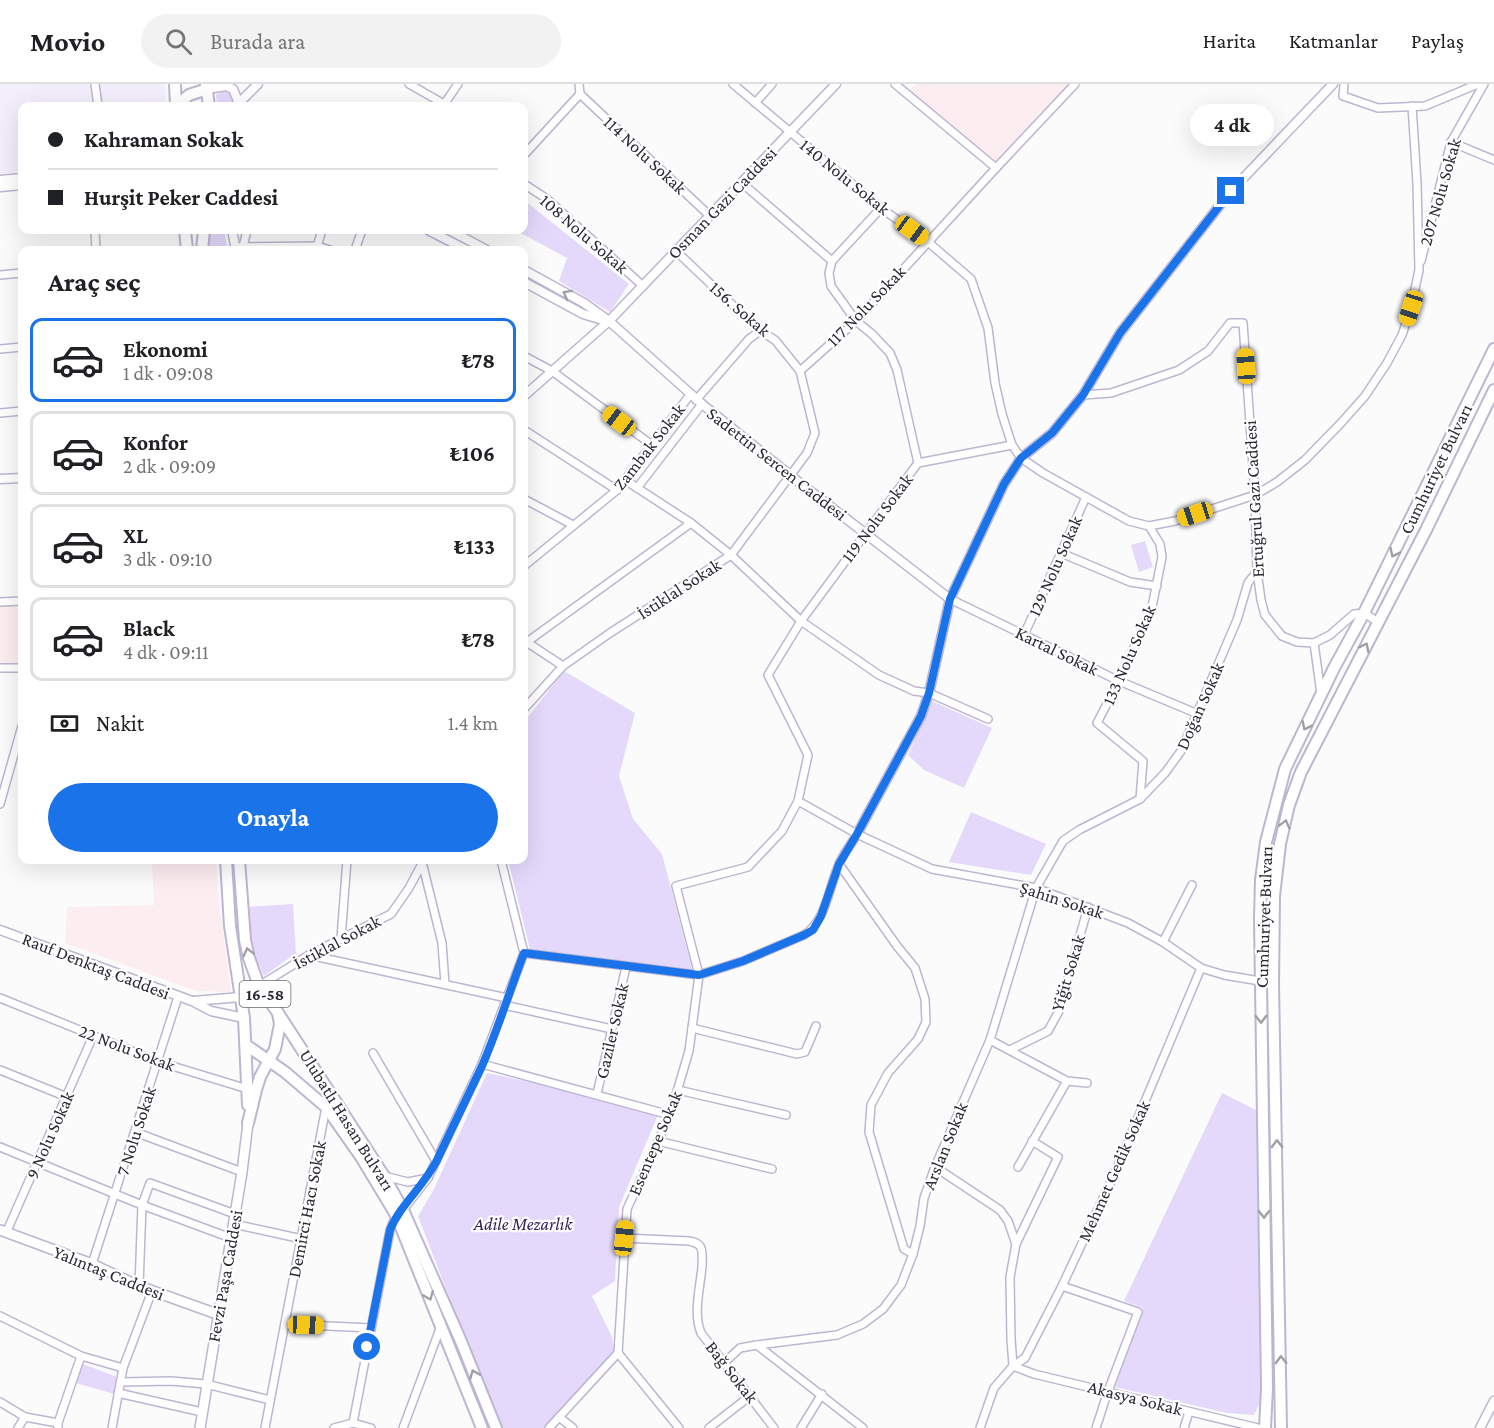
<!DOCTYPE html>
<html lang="tr">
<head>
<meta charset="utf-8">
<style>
  body { margin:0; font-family:"Crimson Pro",serif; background:#f2f2f2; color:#202124; height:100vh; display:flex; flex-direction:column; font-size:22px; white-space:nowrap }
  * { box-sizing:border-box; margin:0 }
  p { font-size:20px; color:#757577 }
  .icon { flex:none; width:33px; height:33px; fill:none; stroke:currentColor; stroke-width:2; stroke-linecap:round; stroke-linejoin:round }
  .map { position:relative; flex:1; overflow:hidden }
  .details { position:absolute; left:18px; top:162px; width:510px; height:618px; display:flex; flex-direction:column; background:#fff; border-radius:12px; box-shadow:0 6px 24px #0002 }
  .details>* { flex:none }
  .guide { position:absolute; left:18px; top:18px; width:510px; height:132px; border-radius:12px; box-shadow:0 6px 24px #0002; display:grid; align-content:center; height:132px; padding:0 30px; background:#fff }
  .end { position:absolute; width:27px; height:27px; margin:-14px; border:8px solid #1a73e8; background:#fff; box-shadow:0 0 0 3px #fff }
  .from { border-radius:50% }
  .bubble { position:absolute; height:42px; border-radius:21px; background:#fff; box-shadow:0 6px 24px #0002; font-size:20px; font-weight:700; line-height:42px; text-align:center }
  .car { position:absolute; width:18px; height:36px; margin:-18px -9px; border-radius:8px; box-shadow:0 0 4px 2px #0007; background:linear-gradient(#f5c518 24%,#345 0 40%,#f5c518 0 76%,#345 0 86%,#f5c518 0) }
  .guide b { display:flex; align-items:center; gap:21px; height:57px; font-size:22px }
  .guide b+b { border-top:2px solid #e0e0e0 }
  .guide i { width:15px; height:15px; background:#202124 }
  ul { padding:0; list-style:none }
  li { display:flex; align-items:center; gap:18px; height:84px; margin:0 12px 9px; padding:0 18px; border:3px solid #e0e0e0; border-radius:12px }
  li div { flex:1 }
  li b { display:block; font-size:22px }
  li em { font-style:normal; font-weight:700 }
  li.selected { border-color:#1a73e8 }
  li>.icon { width:54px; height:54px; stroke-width:1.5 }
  h2 { padding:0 30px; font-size:27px; line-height:72px }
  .pay { display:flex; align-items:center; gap:15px; height:66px; padding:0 30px; font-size:22px }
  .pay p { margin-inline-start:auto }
  .action { display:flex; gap:12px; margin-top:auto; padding:12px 30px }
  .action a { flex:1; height:69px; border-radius:36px; background:#1a73e8; color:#fff; font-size:24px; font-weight:700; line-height:69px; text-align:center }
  header { display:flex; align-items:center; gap:36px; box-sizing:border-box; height:84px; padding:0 30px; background:#fff; border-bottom:2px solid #e0e0e0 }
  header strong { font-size:28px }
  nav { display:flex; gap:33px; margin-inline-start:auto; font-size:21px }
  .search { width:420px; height:54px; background:#f2f2f2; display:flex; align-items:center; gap:15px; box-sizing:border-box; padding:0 21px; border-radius:33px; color:#757577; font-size:22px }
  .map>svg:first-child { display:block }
  .built { fill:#f2eefc }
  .education { fill:#fcedf1 }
  .green { fill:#e4d9fb }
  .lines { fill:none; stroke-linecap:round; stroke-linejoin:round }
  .minor-casing { stroke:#beb5d2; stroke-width:10 }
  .tertiary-casing { stroke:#beb5d2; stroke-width:11 }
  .secondary-casing { stroke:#beb5d2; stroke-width:12 }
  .primary-casing { stroke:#beb5d2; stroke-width:14 }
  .minor { stroke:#fff; stroke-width:7 }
  .tertiary { stroke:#fff; stroke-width:8 }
  .secondary { stroke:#fff; stroke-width:9 }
  .primary { stroke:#fff; stroke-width:10 }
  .oneway { stroke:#a09fa4 }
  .route { stroke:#1a73e8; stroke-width:8 }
  .labels { text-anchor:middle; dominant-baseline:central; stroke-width:4.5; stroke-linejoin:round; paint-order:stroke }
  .shield { fill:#fff; stroke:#6b6971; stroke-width:1.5 }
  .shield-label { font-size:16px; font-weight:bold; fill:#2c2934 }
  .street-label { font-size:18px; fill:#2c2934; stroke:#fff }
  .park-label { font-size:18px; font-style:italic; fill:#341d54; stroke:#fff }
</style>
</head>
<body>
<header>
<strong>Movio</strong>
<div class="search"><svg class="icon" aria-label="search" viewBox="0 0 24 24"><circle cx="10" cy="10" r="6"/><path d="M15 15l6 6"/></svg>Burada ara</div>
<nav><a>Harita</a><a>Katmanlar</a><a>Paylaş</a></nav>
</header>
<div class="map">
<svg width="1494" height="1344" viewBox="0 0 1494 1344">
  <rect width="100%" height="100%" fill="#fbfbfb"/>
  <path class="built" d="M0,0H165L166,22H22V88L0,90Z"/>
  <g class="education">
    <path d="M916,0H1069L994,78L910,6Z"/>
    <path d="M22,519V581L0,582V521Z"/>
    <path d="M152,776H216L219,819L231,908L196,907L65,859L67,823L154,821Z"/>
  </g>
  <g class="green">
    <path d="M226,7L230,9L234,22H217L216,10Z"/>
    <path d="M524,116L629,200L610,228L559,197L567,174L515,146H524Z"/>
    <path d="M209,146H224L227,162L208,163Z"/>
    <path d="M1145,457L1153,483L1139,488L1131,461Z"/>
    <path d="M564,587L635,629L619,692L633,735L662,770L692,885L530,865L508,776H524V638Z"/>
    <path d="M932,617L992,644L964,704L924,686L908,671Z"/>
    <path d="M971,728L1046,760L1031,791L949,778Z"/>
    <path d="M293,820L296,869L264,892L252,866L248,823Z"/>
    <path d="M487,989L602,1013L658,1031L619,1123L615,1197L592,1212L612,1253L614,1267L545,1344H499L418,1132L433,1107Z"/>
    <path d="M1222,1009L1258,1027L1260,1318L1254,1331L1227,1329L1115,1303L1143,1224L1124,1217Z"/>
    <path d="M83,1280L117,1293L118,1311L76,1299Z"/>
  </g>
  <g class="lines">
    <defs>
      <g id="minor">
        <path d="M95,0L98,22"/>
        <path d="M409,0L444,20"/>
        <path d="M733,0L881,124L928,158L971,195L988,244L995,299L1002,330L1012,361L1021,374L1043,389L1129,437L1149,442L1175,437L1255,411L1277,398L1305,376L1341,339L1365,312L1387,279L1402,251L1411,224L1419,186L1417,99L1412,22"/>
        <path d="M895,0L996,84"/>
        <path d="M1344,0L1343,12L1378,24L1425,22L1478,0"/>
        <path d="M580,10L710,132"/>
        <path d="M755,19L772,0"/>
        <path d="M443,22L458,0"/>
        <path d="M1451,58L1494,76"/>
        <path d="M524,71L580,10L579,0"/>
        <path d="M742,99L832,177L829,189L831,202L856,237L872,250L890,269L897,286L918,379"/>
        <path d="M524,100L547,115L643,202"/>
        <path d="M95,146L96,166"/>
        <path d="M235,163L317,162L330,166"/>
        <path d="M243,163L247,146"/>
        <path d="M316,166L322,146"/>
        <path d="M355,166L362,146"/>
        <path d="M676,167L760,247L775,256L800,287"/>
        <path d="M832,177L881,124"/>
        <path d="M1421,177L1451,58L1484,0"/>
        <path d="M0,191L22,189"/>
        <path d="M0,265L22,263"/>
        <path d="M524,272L552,287L652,361"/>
        <path d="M1083,311L1111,309L1179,286L1208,267L1230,239H1243L1255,411L1257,487L1261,516L1265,531L1282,552L1297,558L1314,559L1330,551L1354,530L1364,529L1378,538"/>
        <path d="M696,316L749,255L760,247"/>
        <path d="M0,329L22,327"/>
        <path d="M524,346L617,406"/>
        <path d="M625,396L691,439L731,471L807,369L815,349L800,287L856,237L996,84L1075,0"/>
        <path d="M637,404L702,320"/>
        <path d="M524,415L573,441"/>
        <path d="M1061,469L1130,498L1157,502"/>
        <path d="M524,482L617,406L690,311"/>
        <path d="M950,515L1119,597L1198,630"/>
        <path d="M0,518L22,517"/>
        <path d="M1024,551L1086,413"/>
        <path d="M525,557L563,582"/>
        <path d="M527,558L691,439"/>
        <path d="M1314,559L1321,610"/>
        <path d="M0,584H22"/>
        <path d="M524,625L563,582L610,549L731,471L801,537L879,591L914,607L929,609L988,635"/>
        <path d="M1140,715L1143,677L1097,639L1119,597L1152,523L1162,473L1160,460L1149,442"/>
        <path d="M798,717L857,750L932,785L1036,804L1128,839L1163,858L1201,884L1224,891L1260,897"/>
        <path d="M0,720L22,642"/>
        <path d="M422,778L442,859L445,900"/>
        <path d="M839,780L897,862L915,884L925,915L926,938L918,955L888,989L871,1021L869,1048L904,1165L913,1170"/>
        <path d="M341,854L347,776"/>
        <path d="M1163,858L1192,801"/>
        <path d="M524,869L699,891L743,877L804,851C826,837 828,806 838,783C842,771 851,761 857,750"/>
        <path d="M309,871L507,914"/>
        <path d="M259,902L309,871L391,830L409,804L424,776"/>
        <path d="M0,914L159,978L251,1006"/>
        <path d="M504,921L612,945"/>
        <path d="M692,944L797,970L805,968L816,942"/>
        <path d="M990,956L1067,997L1087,999"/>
        <path d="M1010,966L1048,947L1059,927L1088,823"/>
        <path d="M373,969L436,1077"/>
        <path d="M482,980L670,1031"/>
        <path d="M0,986L67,1013"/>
        <path d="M678,1006L786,1031"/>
        <path d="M597,1010L626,883"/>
        <path d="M135,1048L242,1088"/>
        <path d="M658,1057L772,1085"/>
        <path d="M0,1063L142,1121L231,1154"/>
        <path d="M935,1083L1000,1126L1008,1137L1016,1160L1010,1193L1011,1255L1013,1282"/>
        <path d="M1018,1083L1067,997"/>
        <path d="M384,1092L408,1098L428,1094"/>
        <path d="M234,1140L302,1155"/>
        <path d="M6,1149L93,952"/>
        <path d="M624,1154L689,1157C694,1158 699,1159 701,1164C703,1169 702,1177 702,1183C700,1204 693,1229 701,1249L774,1344"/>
        <path d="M1016,1160L1058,1073L1032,1057"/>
        <path d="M92,1180L178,913"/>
        <path d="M139,1202L142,1121L150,1099L235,1130"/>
        <path d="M1062,1202L1138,1228L1108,1307L1096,1344"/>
        <path d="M0,1232L81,1272L123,1284"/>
        <path d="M285,1240L371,1244"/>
        <path d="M757,1261L837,1251L863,1240L883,1225L901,1201L913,1170L920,1142L924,1114L935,1083L990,956L1036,804L1063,757L1079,746L1140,715L1165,689L1181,667L1237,536L1248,499L1257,487"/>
        <path d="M618,1269L679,1344"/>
        <path d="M725,1278L740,1264L757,1261L863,1344"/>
        <path d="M1013,1282L1034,1290L1258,1344"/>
        <path d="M121,1298L171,1297L206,1300L270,1316"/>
        <path d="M118,1309L202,1328"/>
        <path d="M0,1318L25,1333L58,1339"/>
        <path d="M559,1333L573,1344"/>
        <path d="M353,1339L390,1146L396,1131L403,1126L428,1094L436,1077L482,980L524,869L501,776"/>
        <path d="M18,1344L25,1333"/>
        <path d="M58,1344V1339L81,1272"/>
        <path d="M112,1344L123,1284L152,1207"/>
        <path d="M265,1344L326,1023L331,1012"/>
        <path d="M334,1344L353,1339L371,1344"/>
        <path d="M403,1344L441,1242"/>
        <path d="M549,1344L618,1269L627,1125L670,1031L689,967L699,891L676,802L748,783L782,747L798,717L808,671L768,591L801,537L918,379L1012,361"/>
        <path d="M709,1344L750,1312"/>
        <path d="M801,1344L822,1310"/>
        <path d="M980,1344L994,1304L1013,1282L1025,1274L1062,1202L1114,1091L1201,884"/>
        <path d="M1184,1344L1189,1328"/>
      </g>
      <g id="tertiary">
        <path d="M207,5L226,2L233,5L240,22"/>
        <path d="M240,18L258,0"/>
        <path d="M0,96L22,94"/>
        <path d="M0,103L22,101"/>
        <path d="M232,146L236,166"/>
        <path d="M428,146L467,166"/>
        <path d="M449,146L487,166"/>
        <path d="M524,186L584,219L609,237L702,320L791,392L950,515"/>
        <path d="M524,198L583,230L603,236"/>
        <path d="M524,312L609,237L836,0"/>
        <path d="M0,395L22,394"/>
        <path d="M857,750L921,632L929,609L950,515L1004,400L1021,374L1052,349L1083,311L1120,249L1231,107L1333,0"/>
        <path d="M0,846L192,917L211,927L244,934"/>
        <path d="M193,917L241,913"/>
        <path d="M1480,1344L1494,1317"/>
      </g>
      <g id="secondary">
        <path d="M0,1146L92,1180L139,1202L217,1230"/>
        <path d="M200,1344L242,1088L248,1039"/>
      </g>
      <g id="primary">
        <path d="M175,0L176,22"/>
        <path d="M206,0L209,22"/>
        <path d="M176,22L189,11L207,5"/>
        <path d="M185,146L187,166"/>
        <path d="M202,166L204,146"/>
        <path d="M226,776L230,842L244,934L248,1021"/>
        <path d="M239,776L245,856L249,874L259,902L278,929L280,940L275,965L260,993L256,1006L248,1039"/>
        <path d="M278,929L384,1092L403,1126L460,1255L496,1344"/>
        <path d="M246,961L285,988L326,1023L361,1073L396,1131L482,1344"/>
        <path d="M1265,1344L1267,1304L1260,834L1261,796L1266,758L1285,685L1334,584L1364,529L1494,265"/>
        <path d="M1281,1344L1273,900L1274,812L1280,760L1289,721L1301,688L1426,446L1494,306"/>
      </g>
    </defs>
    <use href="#minor" class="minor-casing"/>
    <use href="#tertiary" class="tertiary-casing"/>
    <use href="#secondary" class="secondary-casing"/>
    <use href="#primary" class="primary-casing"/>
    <use href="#minor" class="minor"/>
    <use href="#tertiary" class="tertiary"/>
    <use href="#secondary" class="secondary"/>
    <use href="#primary" class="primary"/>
  </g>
  <defs><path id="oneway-chevron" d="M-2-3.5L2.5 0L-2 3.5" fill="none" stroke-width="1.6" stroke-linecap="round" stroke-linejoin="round" transform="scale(1.5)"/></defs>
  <g class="oneway">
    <use href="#oneway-chevron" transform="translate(567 210) rotate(-151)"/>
    <use href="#oneway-chevron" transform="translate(1394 469) rotate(116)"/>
    <use href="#oneway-chevron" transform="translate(1365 563) rotate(-63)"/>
    <use href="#oneway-chevron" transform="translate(1306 642) rotate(116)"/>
    <use href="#oneway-chevron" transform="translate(1285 740) rotate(-76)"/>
    <use href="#oneway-chevron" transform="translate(248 868) rotate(-104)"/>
    <use href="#oneway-chevron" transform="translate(1261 935) rotate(89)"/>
    <use href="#oneway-chevron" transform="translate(1277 1060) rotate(-91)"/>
    <use href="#oneway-chevron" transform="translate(1264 1130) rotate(89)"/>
    <use href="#oneway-chevron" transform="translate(429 1212) rotate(68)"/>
    <use href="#oneway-chevron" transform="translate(1281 1276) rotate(-91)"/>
    <use href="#oneway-chevron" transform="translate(474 1290) rotate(-112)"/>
  </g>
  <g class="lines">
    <path class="route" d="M367,1263L390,1146C400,1121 423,1103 436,1078C451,1046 467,1014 482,982C498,945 510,906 524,869L699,891L743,877L804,851L813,846L821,832L839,780L857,750L921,632L929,609L950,515L1004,400L1021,374L1052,349L1083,311L1120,249L1231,107"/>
  </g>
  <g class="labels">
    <rect class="shield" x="239.5" y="897" width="51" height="26" rx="4.5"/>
    <g class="shield-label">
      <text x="265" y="910">16-58</text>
    </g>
    <g class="street-label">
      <text transform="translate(645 71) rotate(43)">114 Nolu Sokak</text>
      <text transform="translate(845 93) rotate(39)">140 Nolu Sokak</text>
      <text transform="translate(1440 108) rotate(-74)">207 Nolu Sokak</text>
      <text transform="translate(722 119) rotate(-46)">Osman Gazi Caddesi</text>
      <text transform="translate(584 150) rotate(41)">108 Nolu Sokak</text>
      <text transform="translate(866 222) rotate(-46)">117 Nolu Sokak</text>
      <text transform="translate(740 225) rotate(41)">156. Sokak</text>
      <text transform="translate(649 363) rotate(-52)">Zambak Sokak</text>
      <text transform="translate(777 380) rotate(38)">Sadettin Sercen Caddesi</text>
      <text transform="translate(1436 385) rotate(-64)">Cumhuriyet Bulvarı</text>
      <text transform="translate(1254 415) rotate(-93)">Ertuğrul Gazi Caddesi</text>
      <text transform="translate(877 434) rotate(-53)">119 Nolu Sokak</text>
      <text transform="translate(1055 482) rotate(-66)">129 Nolu Sokak</text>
      <text transform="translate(679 505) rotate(-33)">İstiklal Sokak</text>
      <text transform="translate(1057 567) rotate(26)">Kartal Sokak</text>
      <text transform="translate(1129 571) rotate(-66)">133 Nolu Sokak</text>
      <text transform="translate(1200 622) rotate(-66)">Doğan Sokak</text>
      <text transform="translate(1062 816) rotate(18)">Şahin Sokak</text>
      <text transform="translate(1264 833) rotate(-88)">Cumhuriyet Bulvarı</text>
      <text transform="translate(337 858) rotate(-28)">İstiklal Sokak</text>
      <text transform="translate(96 882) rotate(21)">Rauf Denktaş Caddesi</text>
      <text transform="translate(1068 889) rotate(-73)">Yiğit Sokak</text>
      <text transform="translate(612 947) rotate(-77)">Gaziler Sokak</text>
      <text transform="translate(127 964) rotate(21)">22 Nolu Sokak</text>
      <text transform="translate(347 1036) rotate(58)">Ulubatlı Hasan Bulvarı</text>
      <text transform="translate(136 1047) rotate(-72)">7 Nolu Sokak</text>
      <text transform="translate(50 1051) rotate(-66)">9 Nolu Sokak</text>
      <text transform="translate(655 1059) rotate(-67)">Esentepe Sokak</text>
      <text transform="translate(945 1062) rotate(-68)">Arslan Sokak</text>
      <text transform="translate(1114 1087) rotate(-66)">Mehmet Gedik Sokak</text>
      <text transform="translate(307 1125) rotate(-79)">Demirci Hacı Sokak</text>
      <text transform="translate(109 1189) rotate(22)">Yalıntaş Caddesi</text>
      <text transform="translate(225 1192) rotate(-80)">Fevzi Paşa Caddesi</text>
      <text transform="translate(732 1288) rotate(52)">Bağ Sokak</text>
      <text transform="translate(1135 1314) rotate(14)">Akasya Sokak</text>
    </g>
    <g class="park-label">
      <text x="523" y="1140">Adile Mezarlık</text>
    </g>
  </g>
</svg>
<i class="end from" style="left:367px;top:1263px"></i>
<i class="end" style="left:1231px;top:107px"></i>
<div class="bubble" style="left:1190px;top:20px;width:84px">4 dk</div>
<i class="car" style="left:912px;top:146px;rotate:126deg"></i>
<i class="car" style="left:1411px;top:224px;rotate:198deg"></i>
<i class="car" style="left:1246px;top:282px;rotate:356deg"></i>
<i class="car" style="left:619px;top:337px;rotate:307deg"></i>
<i class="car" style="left:1195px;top:430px;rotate:252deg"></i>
<i class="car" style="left:624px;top:1154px;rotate:6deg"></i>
<i class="car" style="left:306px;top:1241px;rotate:92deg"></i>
<div class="guide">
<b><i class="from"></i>Kahraman Sokak</b>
<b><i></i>Hurşit Peker Caddesi</b>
</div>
<section class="details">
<h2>Araç seç</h2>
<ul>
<li class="selected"><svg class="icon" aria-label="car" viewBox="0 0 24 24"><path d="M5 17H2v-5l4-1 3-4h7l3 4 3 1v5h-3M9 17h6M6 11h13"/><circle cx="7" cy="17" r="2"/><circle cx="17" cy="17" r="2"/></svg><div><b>Ekonomi</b><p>1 dk · 09:08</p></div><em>₺78</em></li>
<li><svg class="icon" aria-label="car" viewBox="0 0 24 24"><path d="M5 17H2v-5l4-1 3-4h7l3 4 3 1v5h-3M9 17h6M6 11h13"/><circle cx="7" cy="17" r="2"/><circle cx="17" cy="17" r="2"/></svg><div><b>Konfor</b><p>2 dk · 09:09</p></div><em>₺106</em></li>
<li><svg class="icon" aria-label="car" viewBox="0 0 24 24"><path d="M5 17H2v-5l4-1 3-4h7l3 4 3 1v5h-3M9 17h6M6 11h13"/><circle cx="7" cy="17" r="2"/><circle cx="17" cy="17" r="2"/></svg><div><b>XL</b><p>3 dk · 09:10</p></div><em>₺133</em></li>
<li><svg class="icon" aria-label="car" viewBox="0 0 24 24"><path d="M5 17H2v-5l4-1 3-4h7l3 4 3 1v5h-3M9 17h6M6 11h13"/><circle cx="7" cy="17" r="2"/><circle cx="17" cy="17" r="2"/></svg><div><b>Black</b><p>4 dk · 09:11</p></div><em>₺78</em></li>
</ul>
<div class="pay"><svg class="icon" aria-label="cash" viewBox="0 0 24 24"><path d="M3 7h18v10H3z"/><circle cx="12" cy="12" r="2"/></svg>Nakit<p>1.4 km</p></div>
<div class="action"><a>Onayla</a></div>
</section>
</div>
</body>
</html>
